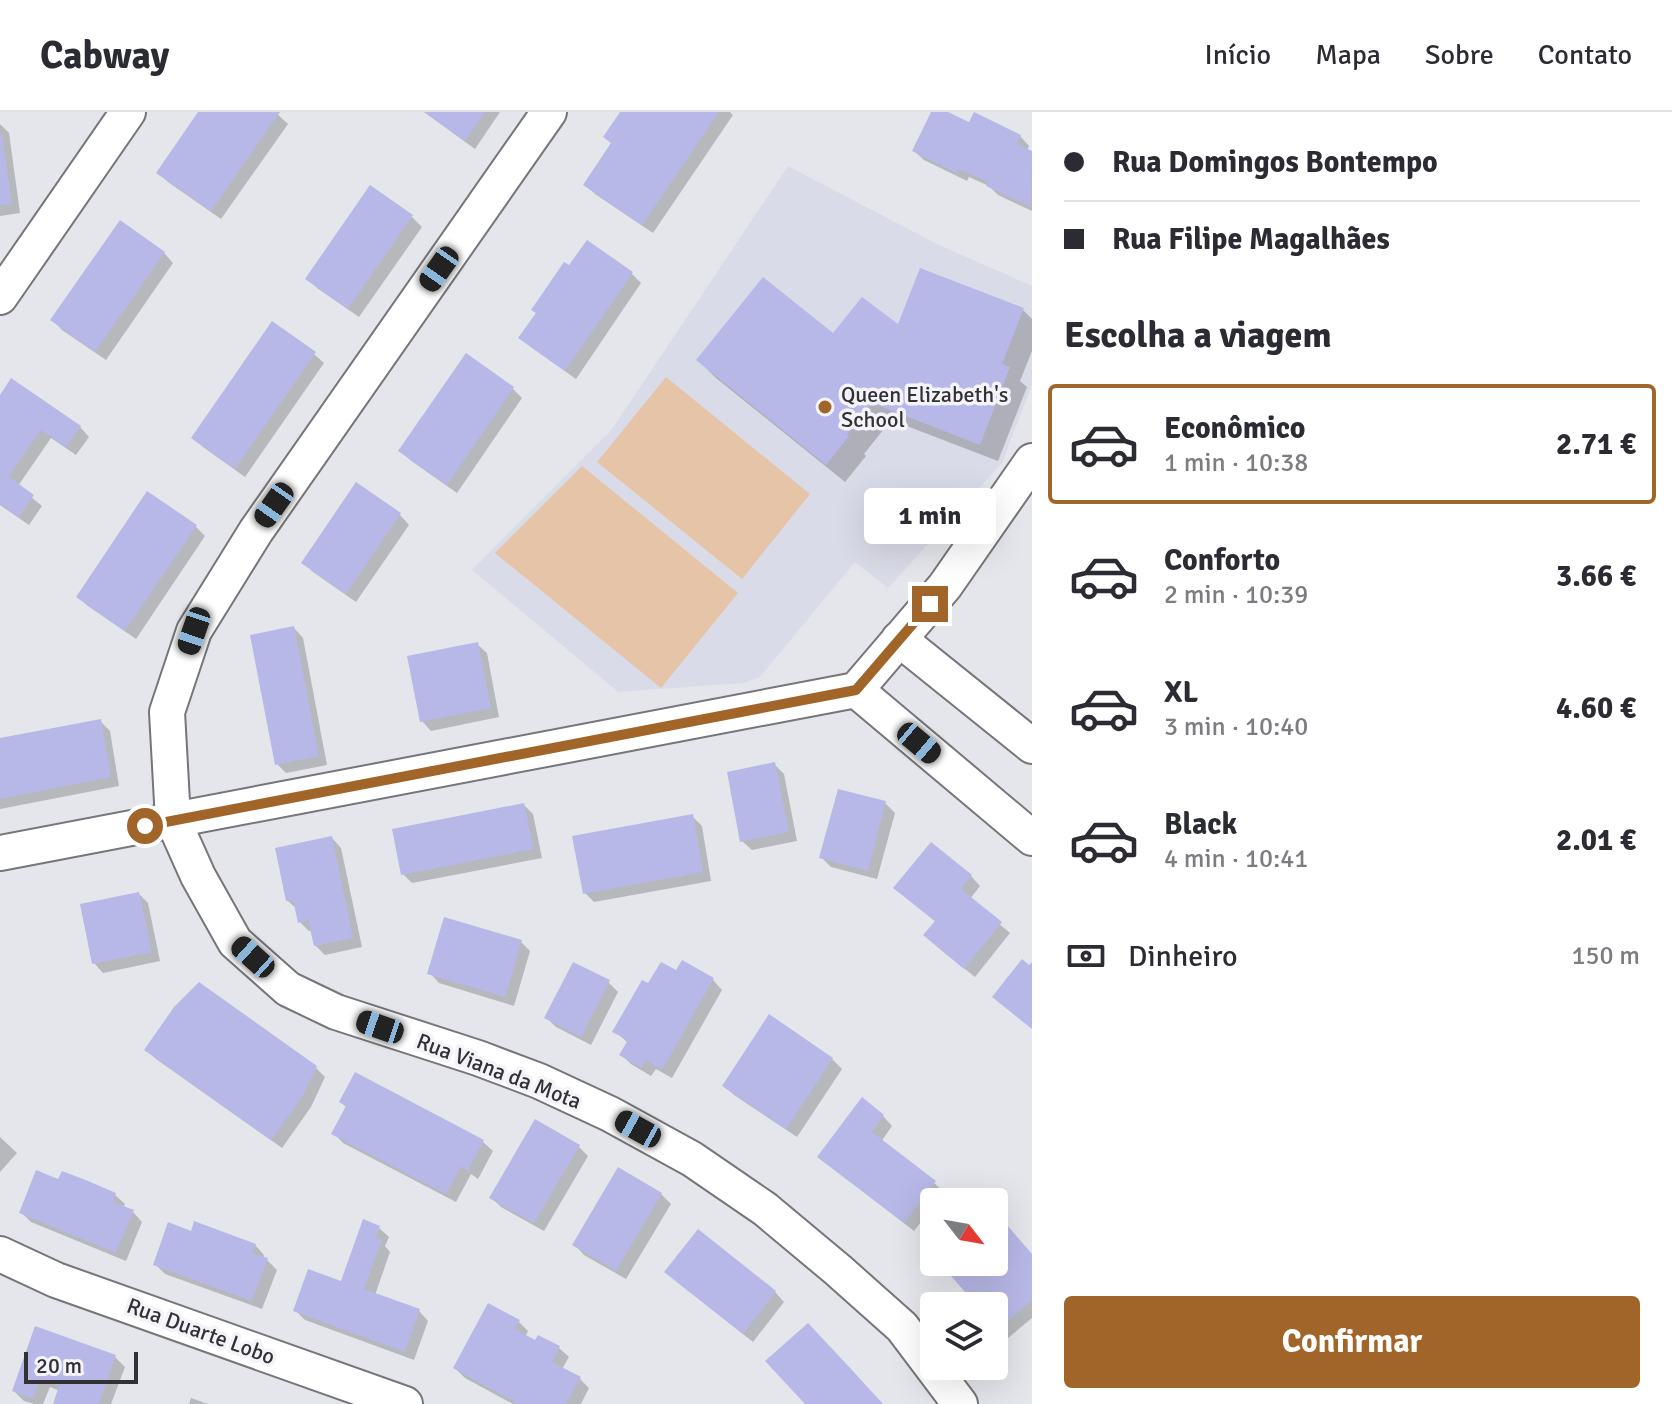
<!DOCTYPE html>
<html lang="pt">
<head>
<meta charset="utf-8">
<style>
  body { margin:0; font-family:Signika,sans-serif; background:#f7f7f7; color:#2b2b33; height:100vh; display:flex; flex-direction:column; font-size:30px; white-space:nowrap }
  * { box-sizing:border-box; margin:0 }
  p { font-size:26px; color:#7c7c81 }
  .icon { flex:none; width:44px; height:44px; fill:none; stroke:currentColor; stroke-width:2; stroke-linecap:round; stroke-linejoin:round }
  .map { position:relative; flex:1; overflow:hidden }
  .details { display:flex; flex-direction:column; background:#fff; width:640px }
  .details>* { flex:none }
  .hud { display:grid; align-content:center; height:176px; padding:0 32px; background:#fff }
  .needle { width:52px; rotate:121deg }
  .tools { position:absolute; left:920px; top:1076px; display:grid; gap:16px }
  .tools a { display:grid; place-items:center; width:88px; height:88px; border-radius:8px; background:#fff; box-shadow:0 8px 32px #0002; font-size:40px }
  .scale { position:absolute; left:24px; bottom:20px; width:114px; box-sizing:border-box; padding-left:8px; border:4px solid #323234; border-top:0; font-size:22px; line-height:28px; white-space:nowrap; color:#323234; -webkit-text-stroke:6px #f3f3f9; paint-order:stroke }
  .end { position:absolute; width:36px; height:36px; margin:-18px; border:10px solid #a26529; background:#fff; box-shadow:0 0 0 4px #fff }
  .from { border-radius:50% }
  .bubble { position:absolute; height:56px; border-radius:8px; background:#fff; box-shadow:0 8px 32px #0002; font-size:26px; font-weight:700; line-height:56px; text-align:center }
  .car { position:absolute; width:24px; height:48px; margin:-24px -12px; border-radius:10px; box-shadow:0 0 6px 2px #0007; background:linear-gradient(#222 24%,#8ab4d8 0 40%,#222 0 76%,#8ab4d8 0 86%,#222 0) }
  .hud b { display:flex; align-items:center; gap:28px; height:76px; font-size:30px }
  .hud b+b { border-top:2px solid #e1e1e2 }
  .hud i { width:20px; height:20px; background:#2b2b33 }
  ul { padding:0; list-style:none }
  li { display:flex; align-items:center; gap:24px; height:120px; margin:0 16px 12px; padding:0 16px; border:4px solid transparent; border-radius:8px }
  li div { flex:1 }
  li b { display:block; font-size:30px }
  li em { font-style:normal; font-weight:700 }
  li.selected { border-color:#a26529 }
  li>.icon { width:72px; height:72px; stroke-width:1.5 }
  h2 { padding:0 32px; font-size:36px; line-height:96px }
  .pay { display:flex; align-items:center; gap:20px; height:88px; padding:0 32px; font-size:30px }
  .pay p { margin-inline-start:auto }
  .action { display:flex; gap:16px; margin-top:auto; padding:16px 32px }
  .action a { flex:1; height:92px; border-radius:8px; background:#a26529; color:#fff; font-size:32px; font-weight:700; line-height:92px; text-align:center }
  header { display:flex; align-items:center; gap:48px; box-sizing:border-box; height:112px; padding:0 40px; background:#fff; border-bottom:2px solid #e1e1e2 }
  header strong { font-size:38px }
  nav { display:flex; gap:44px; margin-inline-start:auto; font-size:28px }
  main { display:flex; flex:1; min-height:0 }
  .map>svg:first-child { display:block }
  .built { fill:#dadbe8 }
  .pitch { fill:#e6c4a7 }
  .shadow { fill:#0003 }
  .building { fill:#b7b8e7 }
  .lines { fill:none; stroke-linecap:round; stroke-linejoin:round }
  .minor-casing { stroke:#75757a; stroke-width:38 }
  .minor { stroke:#fff; stroke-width:34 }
  .route { stroke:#a26529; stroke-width:10 }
  .poi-dot { fill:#a26529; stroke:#f3f3f9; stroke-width:3 }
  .labels { text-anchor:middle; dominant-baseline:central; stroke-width:7; stroke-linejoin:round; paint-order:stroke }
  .poi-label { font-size:22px; fill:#323234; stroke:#f3f3f9; text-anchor:start }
  .street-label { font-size:22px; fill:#323234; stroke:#f3f3f9 }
</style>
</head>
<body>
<header>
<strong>Cabway</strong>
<nav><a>Início</a><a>Mapa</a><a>Sobre</a><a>Contato</a></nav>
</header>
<main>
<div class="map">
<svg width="1032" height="1292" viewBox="0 0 1032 1292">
  <rect width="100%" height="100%" fill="#e5e6eb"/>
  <path class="built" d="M788,54L937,132L1032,174V273L1002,351L888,476L855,450L760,565L743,571L618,580L472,458L612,317Z"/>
  <g class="pitch">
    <path d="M666,265L810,382L742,467L597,350Z"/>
    <path d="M582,354L738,481L661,576L495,441Z"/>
  </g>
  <g class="shadow">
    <path d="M201,0H275L288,12L221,107L168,70L159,60Z"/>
    <path d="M424,0H500L475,37Z"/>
    <path d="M623,0H730L733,3L653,121L595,82L586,73L613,32Z"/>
    <path d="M933,0H943L970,13L1020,24L1029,34L1027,39L1032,42V99L998,83L989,74L969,65L967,69L924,48L914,39Z"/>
    <path d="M0,12L9,21L20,101L0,104Z"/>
    <path d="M371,76L412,105L422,115L359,205L317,176L308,167Z"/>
    <path d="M588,131L632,162L641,171L576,267L531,235L521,226Z"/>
    <path d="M164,141L173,151L106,248L62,218L53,208Z"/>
    <path d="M1023,198L1032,207V239L1020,269L1027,275L998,349L891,308L864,342L866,344L845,370L716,266L698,248L833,224Z"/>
    <path d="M314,242L324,251L245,365L203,335L193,326Z"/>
    <path d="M466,244L513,277L522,286L457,381L410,348L401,339Z"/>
    <path d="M0,286L80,315L89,325L76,343L51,326L18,374L42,394L29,413L0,393Z"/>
    <path d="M357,373L400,403L409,413L356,490L313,460L304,450Z"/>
    <path d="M148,382L196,415L205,424L136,527L88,494L78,485Z"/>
    <path d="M294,516L303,526L327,653L286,661L277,652Z"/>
    <path d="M477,532L487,541L499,605L431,619L422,609Z"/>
    <path d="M100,609L110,619L119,674L0,697V628Z"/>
    <path d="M775,653L784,662L797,729L752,738L742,729Z"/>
    <path d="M885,691L895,701L877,767L831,755L822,746Z"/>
    <path d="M524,693L533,702L542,746L412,771L403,762Z"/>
    <path d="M692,704L702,714L711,769L594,790L585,781Z"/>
    <path d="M332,726L341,736L362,835L325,843L315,833L312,819H309L300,810L298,798L287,788Z"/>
    <path d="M971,764L980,774L970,787L1010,821L975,865L935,833L936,810L906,785Z"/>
    <path d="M139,782L148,791L160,849L103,861L94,851Z"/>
    <path d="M521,830L530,839L514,894L439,871L430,861Z"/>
    <path d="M682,851L713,868L722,878L672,966L656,957L651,964L631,952L621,942L628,931L615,919L649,874L677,861Z"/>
    <path d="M608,870L618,880L591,933L556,915L547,906Z"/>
    <path d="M147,938L315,955L325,965L311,995L282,1036L156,947Z"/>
    <path d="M832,947L842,957L797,1025L734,983L724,974Z"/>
    <path d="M341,990L483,1030L493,1039L478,1067L471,1062L456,1090L343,1031L334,1021L347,996Z"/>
    <path d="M883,1004L892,1014L881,1030L934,1071L944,1080L936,1090H934V1093L914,1119L830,1054Z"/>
    <path d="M0,1025L17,1041L0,1060Z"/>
    <path d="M578,1034L588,1044L544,1119L501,1095L492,1086Z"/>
    <path d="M59,1070L115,1083L125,1092L123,1096L133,1100L142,1110L126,1149L31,1110L21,1100Z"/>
    <path d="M661,1082L671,1092L626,1167L584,1143L575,1133Z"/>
    <path d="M994,1100L1032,1143V1206L1008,1226L994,1211V1194H979L942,1150H994Z"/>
    <path d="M379,1116L389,1125L385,1134L390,1140L375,1183L419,1199L428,1209L414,1248L305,1208L296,1199L342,1171Z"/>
    <path d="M192,1121L255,1133L264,1143L263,1146L267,1148L277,1158L262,1197L165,1162L155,1152Z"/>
    <path d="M676,1169L775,1180L784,1190L753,1230Z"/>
    <path d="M519,1210L528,1219L525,1225L536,1231L539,1225L559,1236L569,1245L562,1257L580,1267L589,1276L581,1292H513L465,1266L455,1256Z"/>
    <path d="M37,1217L115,1245L125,1255L111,1292H56L60,1279L50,1275L43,1292H34L24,1289L14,1279Z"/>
    <path d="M191,1286L208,1292H189Z"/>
  </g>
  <g class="building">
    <path d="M198,0H280L211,99L156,61Z"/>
    <path d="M424,0H485L465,29Z"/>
    <path d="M620,0H719L642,113L583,73L611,31L603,25Z"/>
    <path d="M931,0H948L969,10L974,0L1021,23L1017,32L1032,39L1031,95L986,74L988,70L959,57L957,61L912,39Z"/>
    <path d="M0,23H2L12,92L0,93Z"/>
    <path d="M370,73L413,103L348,197L305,167Z"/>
    <path d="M120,108L165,140L95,240L50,208Z"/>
    <path d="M587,128L633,160L565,259L518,226L536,201L531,198L564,150L569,153Z"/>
    <path d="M920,156L1024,196L1002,252L1010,255L980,333L872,291L847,323L849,324L826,353L696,248L763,165L833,221L862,185L898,212Z"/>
    <path d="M272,209L316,240L235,357L191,326Z"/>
    <path d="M466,241L514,275L447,373L398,339Z"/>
    <path d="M11,266L81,314L66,335L41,318L24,342L9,365L34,383L19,405L0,392V283Z"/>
    <path d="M356,370L401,401L346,482L301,451Z"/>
    <path d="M147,379L197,413L125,519L76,485Z"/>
    <path d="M294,514L319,644L275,653L250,523Z"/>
    <path d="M478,530L491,596L420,610L407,544Z"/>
    <path d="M101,607L111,665L0,687V626Z"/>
    <path d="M775,650L789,720L740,730L727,660Z"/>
    <path d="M838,677L886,689L868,759L819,746Z"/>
    <path d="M524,691L534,737L401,763L392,717Z"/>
    <path d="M693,702L703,760L583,782L572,724Z"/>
    <path d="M332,724L353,826L314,834L308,808L298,811L293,788L286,789L275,736Z"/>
    <path d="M931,730L972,763L961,777L1002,810L964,857L923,823L935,809L893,776Z"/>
    <path d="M139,780L152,840L92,852L80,792Z"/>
    <path d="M444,805L522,828L505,885L427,862Z"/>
    <path d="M1022,847L1029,853L1032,850V917L992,885Z"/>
    <path d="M682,848L714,866L662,958L646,948L641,956L619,943L628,928L612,920L642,868L648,871L661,850L676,858Z"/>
    <path d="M573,850L610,868L581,925L544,906Z"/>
    <path d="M199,870L317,954L302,985L271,1028L144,938L174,895Z"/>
    <path d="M769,902L833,946L786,1017L722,974Z"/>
    <path d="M355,960L484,1028L468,1059L461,1054L446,1082L331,1022L346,994L339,990Z"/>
    <path d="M862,985L884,1003L872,1020L936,1069L904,1111L817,1045Z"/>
    <path d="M535,1007L580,1033L534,1111L489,1086Z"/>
    <path d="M618,1055L662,1081L616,1159L572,1133Z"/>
    <path d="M36,1058L58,1067L62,1059L88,1069L116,1081L113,1090L134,1098L116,1141L19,1101Z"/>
    <path d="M994,1098L1032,1142V1188L998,1218L994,1214V1194H977L939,1150H994Z"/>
    <path d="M363,1107L380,1114L376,1126L382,1128L364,1177L420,1197L405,1240L293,1199L308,1157L341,1169Z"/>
    <path d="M194,1109L256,1132L252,1141L268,1146L252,1189L153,1153L168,1110L191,1119Z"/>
    <path d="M698,1117L776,1179L743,1222L664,1160Z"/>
    <path d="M488,1191L520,1208L515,1217L535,1228L538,1223L560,1234L552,1250L581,1265L566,1292H518L453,1256Z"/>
    <path d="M808,1211L851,1257L883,1292H805L765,1249Z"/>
    <path d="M35,1214L116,1243L99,1292H53L59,1274L40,1267L33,1287L12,1279Z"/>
  </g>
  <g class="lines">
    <defs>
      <g id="minor">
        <path d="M549,0L256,419L194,519L167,600L173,708L198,764L235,830L288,877L336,900L478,946L539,969L610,1002L692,1047L765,1097L838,1158L902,1215L960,1292"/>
        <path d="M0,185L128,0"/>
        <path d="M899,527L1032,634"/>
        <path d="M856,578L1032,726"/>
        <path d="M0,741L856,578L945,474L1032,349"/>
        <path d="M0,1142L56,1168L405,1292"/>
      </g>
    </defs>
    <use href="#minor" class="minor-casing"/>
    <use href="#minor" class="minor"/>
  </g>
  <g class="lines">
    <path class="route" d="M145,714L856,578L930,492"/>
  </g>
  <circle class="poi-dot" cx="825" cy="295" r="8"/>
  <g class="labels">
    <g class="poi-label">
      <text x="841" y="282">Queen Elizabeth's<tspan x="841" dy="25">School</tspan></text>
    </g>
    <g class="street-label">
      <text transform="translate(499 959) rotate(21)">Rua Viana da Mota</text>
      <text transform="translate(201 1219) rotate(20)">Rua Duarte Lobo</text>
    </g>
  </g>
</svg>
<div class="tools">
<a><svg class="needle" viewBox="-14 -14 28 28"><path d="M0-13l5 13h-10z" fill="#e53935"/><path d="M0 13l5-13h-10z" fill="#7c7c81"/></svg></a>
<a><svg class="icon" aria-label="layers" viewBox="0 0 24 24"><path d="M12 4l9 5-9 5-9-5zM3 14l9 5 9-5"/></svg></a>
</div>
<div class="scale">20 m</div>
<i class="end from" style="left:145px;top:714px"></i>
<i class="end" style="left:930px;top:492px"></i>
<div class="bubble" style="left:864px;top:376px;width:132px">1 min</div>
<i class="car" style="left:439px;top:157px;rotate:215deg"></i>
<i class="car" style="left:274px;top:393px;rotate:215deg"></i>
<i class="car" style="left:194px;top:519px;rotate:199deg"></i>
<i class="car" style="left:919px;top:631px;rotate:130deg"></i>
<i class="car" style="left:253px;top:845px;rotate:312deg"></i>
<i class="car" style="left:380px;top:915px;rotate:289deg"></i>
<i class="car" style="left:638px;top:1017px;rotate:299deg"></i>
</div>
<section class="details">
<div class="hud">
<b><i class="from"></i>Rua Domingos Bontempo</b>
<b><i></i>Rua Filipe Magalhães</b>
</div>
<h2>Escolha a viagem</h2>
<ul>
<li class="selected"><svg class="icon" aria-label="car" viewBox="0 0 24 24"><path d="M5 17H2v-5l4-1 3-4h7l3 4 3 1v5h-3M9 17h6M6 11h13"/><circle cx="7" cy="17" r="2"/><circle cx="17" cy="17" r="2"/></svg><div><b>Econômico</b><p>1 min · 10:38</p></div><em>2.71 €</em></li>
<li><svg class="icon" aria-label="car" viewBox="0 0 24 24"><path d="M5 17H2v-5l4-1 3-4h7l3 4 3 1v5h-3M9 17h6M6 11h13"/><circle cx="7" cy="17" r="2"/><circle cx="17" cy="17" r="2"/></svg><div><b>Conforto</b><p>2 min · 10:39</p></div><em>3.66 €</em></li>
<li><svg class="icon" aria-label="car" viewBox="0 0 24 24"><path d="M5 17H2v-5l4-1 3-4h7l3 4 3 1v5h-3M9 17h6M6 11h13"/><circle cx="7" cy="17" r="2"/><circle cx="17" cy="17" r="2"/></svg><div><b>XL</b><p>3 min · 10:40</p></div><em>4.60 €</em></li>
<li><svg class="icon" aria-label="car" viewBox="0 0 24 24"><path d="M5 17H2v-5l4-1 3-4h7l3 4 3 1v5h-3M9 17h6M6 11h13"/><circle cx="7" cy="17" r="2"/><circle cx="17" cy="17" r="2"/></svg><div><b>Black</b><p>4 min · 10:41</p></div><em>2.01 €</em></li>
</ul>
<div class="pay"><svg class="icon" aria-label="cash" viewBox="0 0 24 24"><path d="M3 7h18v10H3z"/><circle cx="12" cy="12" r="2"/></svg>Dinheiro<p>150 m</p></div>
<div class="action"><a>Confirmar</a></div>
</section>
</main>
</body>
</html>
